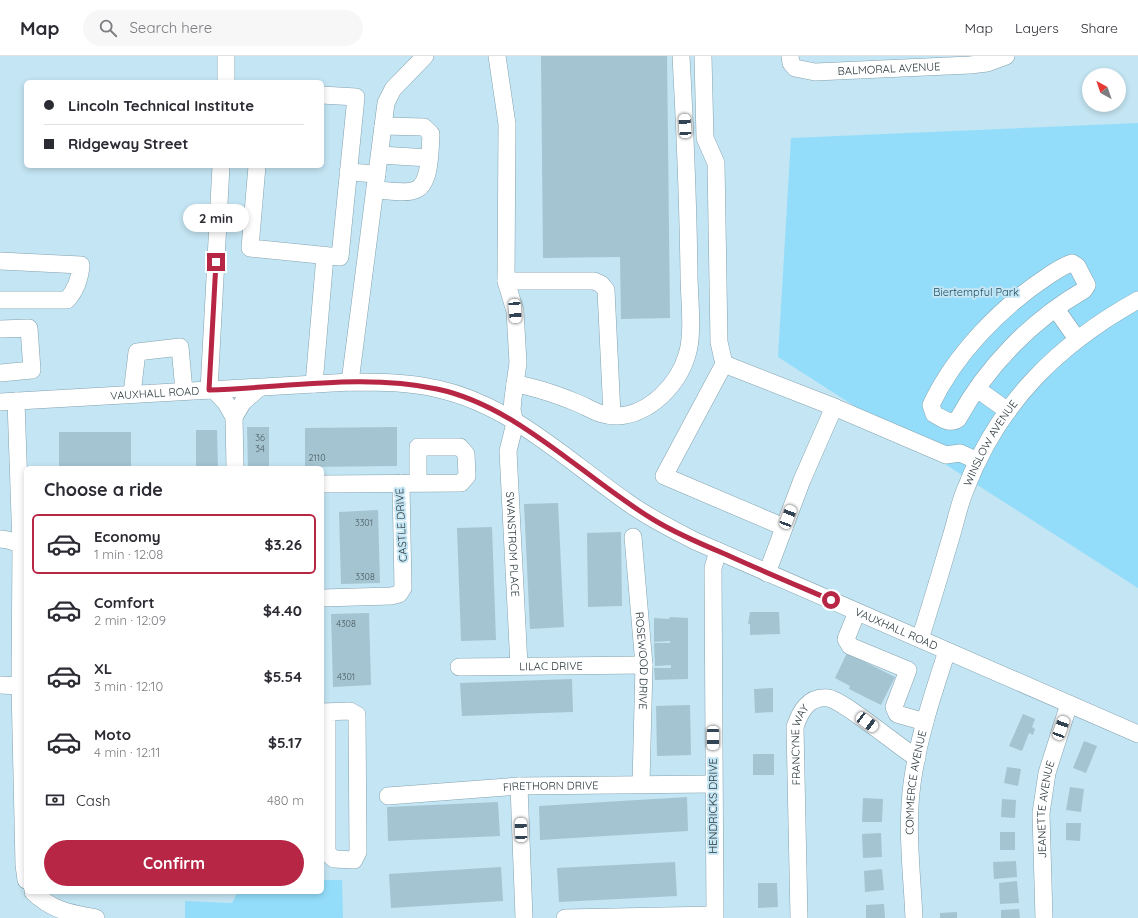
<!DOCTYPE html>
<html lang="en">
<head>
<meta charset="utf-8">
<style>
  body { margin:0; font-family:Quicksand,sans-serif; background:#f7f7f7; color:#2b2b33; height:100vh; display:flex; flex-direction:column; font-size:15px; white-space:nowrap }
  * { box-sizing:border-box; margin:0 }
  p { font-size:13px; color:#7c7c81 }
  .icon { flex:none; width:22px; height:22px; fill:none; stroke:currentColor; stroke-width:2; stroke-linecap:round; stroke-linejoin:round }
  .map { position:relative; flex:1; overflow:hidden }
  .details { position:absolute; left:24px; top:410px; width:300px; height:428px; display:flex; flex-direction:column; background:#fff; border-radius:6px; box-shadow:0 2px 6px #0003 }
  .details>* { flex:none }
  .guide { position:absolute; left:24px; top:24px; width:300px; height:88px; border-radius:6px; box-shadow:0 2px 6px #0003; display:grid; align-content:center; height:88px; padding:0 20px; background:#fff }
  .needle { width:26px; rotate:320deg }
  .tools { position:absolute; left:1082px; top:12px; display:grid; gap:8px }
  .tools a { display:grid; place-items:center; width:44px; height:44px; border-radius:50%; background:#fff; box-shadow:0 2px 6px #0003; font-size:20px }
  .end { position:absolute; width:18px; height:18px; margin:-9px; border:5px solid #b72644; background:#fff; box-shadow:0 0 0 2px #fff }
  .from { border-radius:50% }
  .bubble { position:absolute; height:28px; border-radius:14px; background:#fff; box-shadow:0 2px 6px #0003; font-size:13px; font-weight:700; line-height:28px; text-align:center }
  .car { position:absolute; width:12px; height:24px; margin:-12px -6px; border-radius:5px; box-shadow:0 0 3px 1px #0007; background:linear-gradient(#fff 24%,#345 0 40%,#fff 0 76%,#345 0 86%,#fff 0) }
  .guide b { display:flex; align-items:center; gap:14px; height:38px; font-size:15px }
  .guide b+b { border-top:1px solid #e1e1e2 }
  .guide i { width:10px; height:10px; background:#2b2b33 }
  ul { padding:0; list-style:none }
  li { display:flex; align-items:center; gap:12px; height:60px; margin:0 8px 6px; padding:0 12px; border:2px solid transparent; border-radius:6px }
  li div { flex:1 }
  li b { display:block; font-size:15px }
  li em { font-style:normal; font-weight:700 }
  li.current { border-color:#b72644 }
  li>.icon { width:36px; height:36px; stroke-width:1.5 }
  h2 { padding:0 20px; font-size:18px; line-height:48px }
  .pay { display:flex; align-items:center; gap:10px; height:44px; padding:0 20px; font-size:15px }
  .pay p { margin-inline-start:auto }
  .primary-button { display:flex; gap:8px; margin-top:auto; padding:8px 20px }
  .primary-button a { flex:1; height:46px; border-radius:24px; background:#b72644; color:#fff; font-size:16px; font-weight:700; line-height:46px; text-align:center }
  header { display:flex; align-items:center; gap:24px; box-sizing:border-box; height:56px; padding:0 20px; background:#fff; border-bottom:1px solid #e1e1e2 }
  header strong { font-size:19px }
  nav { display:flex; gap:22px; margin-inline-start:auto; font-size:14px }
  .search { width:280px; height:36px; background:#f7f7f7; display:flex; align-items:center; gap:10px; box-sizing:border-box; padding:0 14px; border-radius:22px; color:#7c7c81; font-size:15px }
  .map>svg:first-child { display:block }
  .green { fill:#93ddfa }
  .building { fill:#a4c4d1 }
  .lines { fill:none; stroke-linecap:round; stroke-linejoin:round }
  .minor-casing { stroke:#83a2af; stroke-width:18 }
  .minor { stroke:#fff; stroke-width:17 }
  .route { stroke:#b72644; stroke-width:5 }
  .labels { text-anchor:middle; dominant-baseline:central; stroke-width:4; stroke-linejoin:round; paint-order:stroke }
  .number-label { font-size:9px; fill:#485a60 }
  .street-label { font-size:11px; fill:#29363b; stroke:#c4e5f3 }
  .park-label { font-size:11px; fill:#1b4b5d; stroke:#c4e5f3 }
</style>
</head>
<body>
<header>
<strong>Map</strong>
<div class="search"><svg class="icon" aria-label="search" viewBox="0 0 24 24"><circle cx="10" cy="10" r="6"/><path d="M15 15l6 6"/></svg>Search here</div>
<nav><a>Map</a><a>Layers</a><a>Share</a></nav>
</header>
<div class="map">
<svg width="1138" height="862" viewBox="0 0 1138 862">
  <rect width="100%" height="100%" fill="#c4e5f3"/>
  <g class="green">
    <path d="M1138,67V532L778,301L791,82Z"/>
    <path d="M322,824H342L343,862H185V845L232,847L238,836H322Z"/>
  </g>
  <g class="building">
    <path d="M541,0H667L670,262L621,263L620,201L543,202Z"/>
    <path d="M247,371H269V412H248Z"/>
    <path d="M397,371V410L305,411V372Z"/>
    <path d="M196,374H217L218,412H196Z"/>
    <rect x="59" y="376" width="72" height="36"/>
    <path d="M558,447L564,571L530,573L524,448Z"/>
    <path d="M378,454L380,527L341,528L339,456Z"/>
    <path d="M492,471L496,584L461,585L457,472Z"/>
    <path d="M621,476L622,550L588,551L587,477Z"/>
    <path d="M750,556H779L780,578L750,579V568H748Z"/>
    <path d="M369,557L371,629L333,631L331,558Z"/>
    <path d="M670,561L688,562V623L655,624L654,612H671V609L655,610L654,587H670V585L654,586V562L669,563Z"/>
    <path d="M847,597L895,621L881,649L849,633L850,630L835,622Z"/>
    <path d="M572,623L573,656L462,660L460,627Z"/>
    <path d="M773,632V656L755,657L754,633Z"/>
    <path d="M690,649L691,699L657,700L656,650Z"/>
    <path d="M1023,658L1035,663L1032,671L1035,673L1033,679L1029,677L1022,695L1009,690Z"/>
    <path d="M1084,685L1097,690L1086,717L1073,712Z"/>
    <rect x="753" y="698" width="21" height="21"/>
    <path d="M1007,711L1021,713L1018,730L1004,727Z"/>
    <path d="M1070,731L1084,733L1081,756L1066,754Z"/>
    <path d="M687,741L688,775L540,784L539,750Z"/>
    <path d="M863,742L883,743L882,766H862Z"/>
    <path d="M1002,743L1016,744L1015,762L1001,761Z"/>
    <path d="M498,746L500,780L388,785L387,751Z"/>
    <path d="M1066,767H1081L1080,785L1066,784Z"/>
    <rect x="1000" y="776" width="15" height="18"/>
    <path d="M881,777L882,801L863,802L862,778Z"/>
    <path d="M1016,805L1017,821L994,823L993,806Z"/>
    <path d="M675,806L677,840L559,846L557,812Z"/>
    <path d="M501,811L503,845L391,852L389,818Z"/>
    <path d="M882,813L884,834L865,836L864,815Z"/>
    <path d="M1017,825L1019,847L1000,848L999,827Z"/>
    <path d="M758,827H777L778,851L758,852Z"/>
    <path d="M884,848L885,862H866V849Z"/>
    <path d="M1019,853L1020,862H1001V854Z"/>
    <path d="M957,856V862H940V857Z"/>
  </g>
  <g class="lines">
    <defs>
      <g id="minor">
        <path d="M226,0V26"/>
        <path id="s1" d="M497,0L507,68L506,225L515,255L518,307L513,342L512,354L515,367L508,395L519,610"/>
        <path d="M703,0L705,82L716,107L719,286L724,308"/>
        <path id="s2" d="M790,0L791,7L795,12L815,16L970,9L987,7L1006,0"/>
        <path d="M380,99L429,102"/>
        <path d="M257,110L250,192L340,201L356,41L322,39"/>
        <path d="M348,116L377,118"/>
        <path d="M375,134C385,134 406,138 415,134C431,129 430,93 431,78L424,71L383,70"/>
        <path d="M0,205L81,209C80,222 76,234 67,244H0"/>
        <path d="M1072,207L1077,210L1087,229L1084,234C1032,264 987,310 958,363C949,369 942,362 934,358L931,349C955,298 1001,251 1048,220C1056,215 1064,209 1072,207Z"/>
        <path d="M506,225H594L601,228L606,234L612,359"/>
        <path d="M1056,253L1077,283"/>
        <path d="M0,273L29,272L32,314L0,317"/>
        <path d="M350,326L386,47L393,33L425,0"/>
        <path d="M314,328L325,200"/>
        <path d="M515,328C536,331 555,338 575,346C590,352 601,361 618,360C650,358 678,329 687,299C694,277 689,242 689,218C688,145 685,73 681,0"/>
        <path d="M977,333L1008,355"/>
        <path d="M209,334L221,110"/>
        <path d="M214,334L226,347L234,361L235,412"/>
        <path d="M132,338L137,296L180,291L184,335"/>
        <path d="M16,345L21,489L20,630L24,809L26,824"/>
        <path id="s3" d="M0,346L350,326C380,326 409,326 438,333C511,349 568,405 627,446C649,462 672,473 695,485L1138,678"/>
        <path d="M234,361L243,346L259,332"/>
        <path d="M322,428L461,427L467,420L466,398L460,391H418V427"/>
        <path d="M784,471L664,420L724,308L834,351"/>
        <path id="s4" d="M633,481L644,609L641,728"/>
        <path d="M0,483L8,484L26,490"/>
        <path d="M767,517L802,424L834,351L946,399L960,397L978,405"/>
        <path d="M322,542L391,540L399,538L403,532L401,427"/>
        <path d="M857,556L846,583L850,590L908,614L894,651L897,658L925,666"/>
        <path id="s5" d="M920,583C931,549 941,515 951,481C956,465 959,448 966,432C999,346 1059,288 1138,244"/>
        <path id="s6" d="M459,611L644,609"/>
        <path d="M0,629L20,630"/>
        <path d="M322,656L350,655L357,659L358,796L354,804L334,803L327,797V656"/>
        <path d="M519,730L524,862"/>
        <path id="s7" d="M388,740L519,730L713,728"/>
        <path d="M33,836C53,855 70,857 96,862"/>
        <path d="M565,862L714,859"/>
        <path d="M715,862L713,512L718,495"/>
        <path id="s8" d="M799,862L795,671C800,656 808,640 828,642C843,644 899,691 917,702"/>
        <path id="s9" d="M914,862C912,818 906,772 912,728C918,682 933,638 947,595"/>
        <path id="s10" d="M1044,862L1041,757L1047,717L1069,648"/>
      </g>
    </defs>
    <use href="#minor" class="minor-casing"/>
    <use href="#minor" class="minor"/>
  </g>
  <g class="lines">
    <path class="route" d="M216,206L209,334C284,332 363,317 437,333C518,350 585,423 654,464C677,478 701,488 725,498C760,514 796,529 831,544"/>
  </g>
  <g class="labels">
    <g class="number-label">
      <text x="260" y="381">36</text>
      <text x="260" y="392">34</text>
      <text x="317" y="401">2110</text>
      <text x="364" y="466">3301</text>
      <text x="365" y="520">3308</text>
      <text x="346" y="567">4308</text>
      <text x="346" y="620">4301</text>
    </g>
    <g class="street-label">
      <text stroke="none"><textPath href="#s2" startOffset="108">BALMORAL AVENUE</textPath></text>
      <text stroke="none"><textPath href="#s3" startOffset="155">VAUXHALL ROAD</textPath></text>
      <text stroke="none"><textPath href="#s5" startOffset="209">WINSLOW AVENUE</textPath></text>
      <text transform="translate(401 469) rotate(-93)">CASTLE DRIVE</text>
      <text stroke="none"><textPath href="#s1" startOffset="492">SWANSTROM PLACE</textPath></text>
      <text stroke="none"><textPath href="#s3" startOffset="959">VAUXHALL ROAD</textPath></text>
      <text stroke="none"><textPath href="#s4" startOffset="124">ROSEWOOD DRIVE</textPath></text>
      <text stroke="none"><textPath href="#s6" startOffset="92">LILAC DRIVE</textPath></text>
      <text stroke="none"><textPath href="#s8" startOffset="174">FRANCYNE WAY</textPath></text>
      <text stroke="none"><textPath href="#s9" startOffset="136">COMMERCE AVENUE</textPath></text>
      <text stroke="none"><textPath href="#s7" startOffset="163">FIRETHORN DRIVE</textPath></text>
      <text transform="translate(713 750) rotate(-90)">HENDRICKS DRIVE</text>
      <text stroke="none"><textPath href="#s10" startOffset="109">JEANETTE AVENUE</textPath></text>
    </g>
    <g class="park-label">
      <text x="976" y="236">Biertempful Park</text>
    </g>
  </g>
</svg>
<div class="tools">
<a><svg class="needle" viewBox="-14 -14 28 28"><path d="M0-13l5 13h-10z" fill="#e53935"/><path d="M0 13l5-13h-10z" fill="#7c7c81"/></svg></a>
</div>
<i class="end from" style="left:831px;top:544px"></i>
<i class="end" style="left:216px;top:206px"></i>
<div class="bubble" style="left:183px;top:148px;width:66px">2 min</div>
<i class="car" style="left:685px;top:70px;rotate:357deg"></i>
<i class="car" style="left:515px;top:255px;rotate:176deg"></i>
<i class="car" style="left:788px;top:461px;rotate:21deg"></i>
<i class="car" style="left:867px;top:666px;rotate:127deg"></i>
<i class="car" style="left:1061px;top:672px;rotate:20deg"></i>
<i class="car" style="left:713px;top:682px;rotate:180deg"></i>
<i class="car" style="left:521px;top:774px;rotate:358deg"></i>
<div class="guide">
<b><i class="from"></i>Lincoln Technical Institute</b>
<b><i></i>Ridgeway Street</b>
</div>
<section class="details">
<h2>Choose a ride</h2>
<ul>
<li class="current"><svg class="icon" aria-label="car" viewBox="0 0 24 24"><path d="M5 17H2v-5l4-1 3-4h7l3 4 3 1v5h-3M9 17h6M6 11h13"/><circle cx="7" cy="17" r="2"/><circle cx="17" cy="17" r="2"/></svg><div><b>Economy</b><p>1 min · 12:08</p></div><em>$3.26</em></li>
<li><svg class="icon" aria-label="car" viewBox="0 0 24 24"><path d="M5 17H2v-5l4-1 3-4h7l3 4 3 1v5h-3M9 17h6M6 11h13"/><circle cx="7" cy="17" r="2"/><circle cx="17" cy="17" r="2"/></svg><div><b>Comfort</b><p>2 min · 12:09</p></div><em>$4.40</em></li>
<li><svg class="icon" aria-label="car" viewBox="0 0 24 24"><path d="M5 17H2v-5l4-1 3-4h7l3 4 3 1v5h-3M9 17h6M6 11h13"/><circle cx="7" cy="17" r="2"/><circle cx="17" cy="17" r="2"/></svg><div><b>XL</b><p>3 min · 12:10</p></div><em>$5.54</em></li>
<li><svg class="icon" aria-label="car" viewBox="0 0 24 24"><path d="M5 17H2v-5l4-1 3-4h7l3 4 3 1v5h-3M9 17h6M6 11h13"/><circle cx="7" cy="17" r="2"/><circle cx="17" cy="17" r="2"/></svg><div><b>Moto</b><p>4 min · 12:11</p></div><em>$5.17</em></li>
</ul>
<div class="pay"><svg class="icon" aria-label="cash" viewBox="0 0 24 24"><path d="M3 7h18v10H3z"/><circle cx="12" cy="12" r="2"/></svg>Cash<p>480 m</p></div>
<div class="primary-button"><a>Confirm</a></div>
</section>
</div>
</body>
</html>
